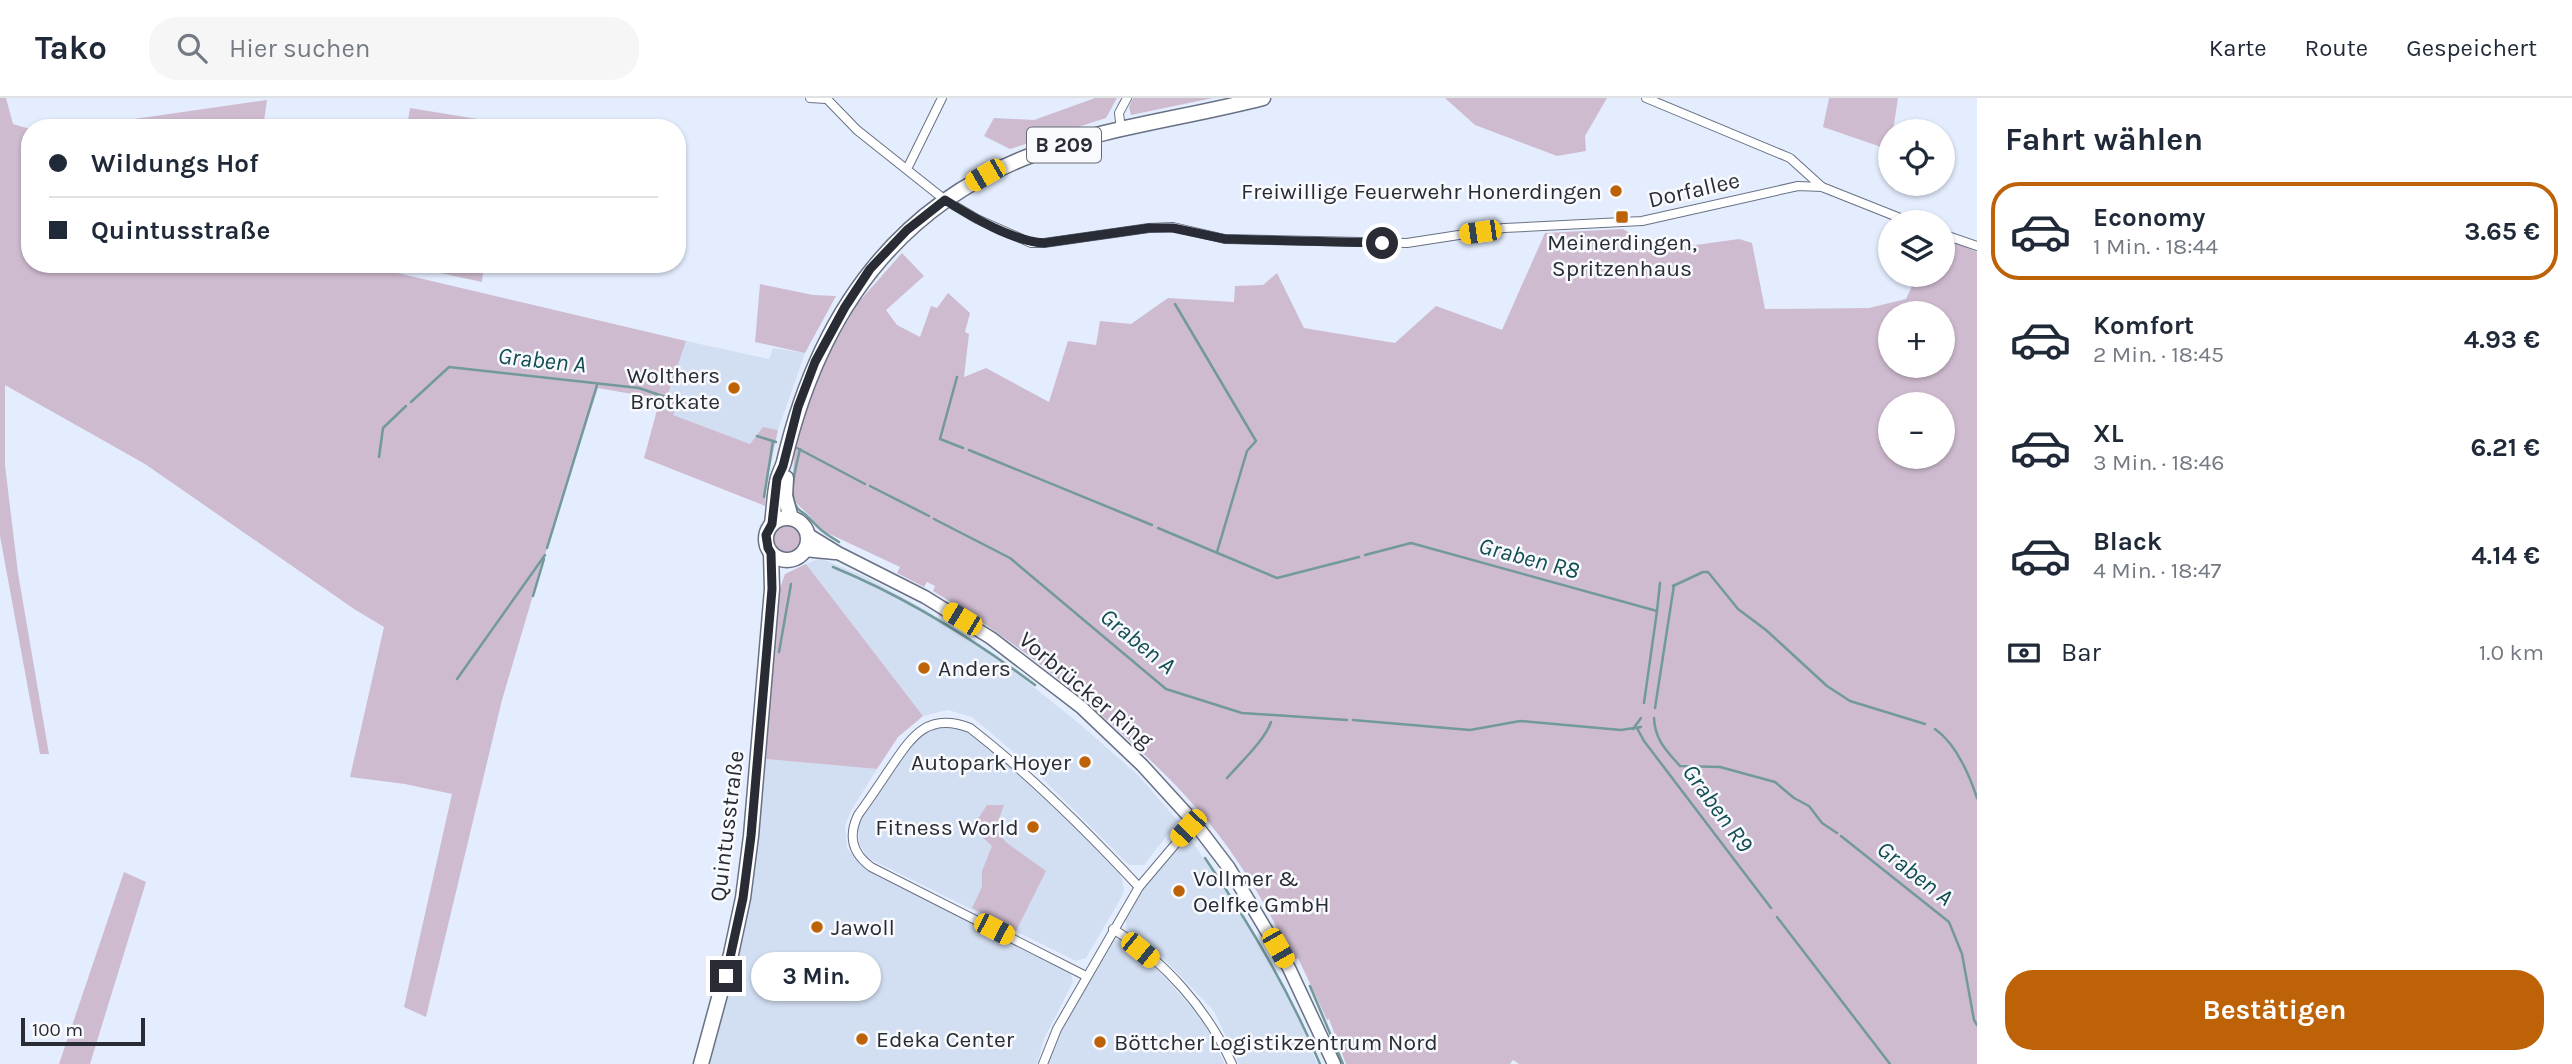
<!DOCTYPE html>
<html lang="de">
<head>
<meta charset="utf-8">
<style>
  body { margin:0; font-family:Karla,sans-serif; background:#f6f6f7; color:#1f2937; height:100vh; display:flex; flex-direction:column; font-size:26px; white-space:nowrap }
  * { box-sizing:border-box; margin:0 }
  p { font-size:23px; color:#747a83 }
  .icon { flex:none; width:38px; height:38px; fill:none; stroke:currentColor; stroke-width:2; stroke-linecap:round; stroke-linejoin:round }
  .map { position:relative; flex:1; overflow:hidden }
  .side { display:flex; flex-direction:column; background:#fff; width:595px }
  .side>* { flex:none }
  .hud { position:absolute; left:21px; top:21px; width:665px; height:154px; border-radius:28px; box-shadow:0 2px 5px #0004; display:grid; align-content:center; height:154px; padding:0 28px; background:#fff }
  .fabs { position:absolute; left:1878px; top:21px; display:grid; gap:14px }
  .fabs a { display:grid; place-items:center; width:77px; height:77px; border-radius:50%; background:#fff; box-shadow:0 2px 5px #0004; font-size:35px }
  .scale { position:absolute; left:21px; bottom:18px; width:124px; box-sizing:border-box; padding-left:7px; border:4px solid #292c34; border-top:0; font-size:19px; line-height:24px; white-space:nowrap; color:#292c34; -webkit-text-stroke:5px #f8fafe; paint-order:stroke }
  .end { position:absolute; width:32px; height:32px; margin:-16px; border:9px solid #292c34; background:#fff; box-shadow:0 0 0 4px #fff }
  .from { border-radius:50% }
  .bubble { position:absolute; height:49px; border-radius:24px; background:#fff; box-shadow:0 2px 5px #0004; font-size:23px; font-weight:700; line-height:49px; text-align:center }
  .car { position:absolute; width:21px; height:42px; margin:-21px -10px; border-radius:9px; box-shadow:0 0 5px 2px #0007; background:linear-gradient(#f5c518 24%,#345 0 40%,#f5c518 0 76%,#345 0 86%,#f5c518 0) }
  .hud b { display:flex; align-items:center; gap:24px; height:66px; font-size:26px }
  .hud b+b { border-top:2px solid #e0e1e3 }
  .hud i { width:18px; height:18px; background:#1f2937 }
  ul { padding:0; list-style:none }
  li { display:flex; align-items:center; gap:21px; height:98px; margin:0 14px 10px; padding:0 14px; border:4px solid transparent; border-radius:28px }
  li div { flex:1 }
  li b { display:block; font-size:26px }
  li em { font-style:normal; font-weight:700 }
  li.active { border-color:#bd6207 }
  li>.icon { width:63px; height:63px; stroke-width:1.5 }
  h2 { padding:0 28px; font-size:32px; line-height:84px }
  .pay { display:flex; align-items:center; gap:18px; height:77px; padding:0 28px; font-size:26px }
  .pay p { margin-inline-start:auto }
  .button { display:flex; gap:14px; margin-top:auto; padding:14px 28px }
  .button a { flex:1; height:80px; border-radius:28px; background:#bd6207; color:#fff; font-size:28px; font-weight:700; line-height:80px; text-align:center }
  header { display:flex; align-items:center; gap:42px; box-sizing:border-box; height:98px; padding:0 35px; background:#fff; border-bottom:2px solid #e0e1e3 }
  header strong { font-size:33px }
  nav { display:flex; gap:38px; margin-inline-start:auto; font-size:24px }
  .search { width:490px; height:63px; background:#f6f6f7; display:flex; align-items:center; gap:18px; box-sizing:border-box; padding:0 24px; border-radius:28px; color:#747a83; font-size:26px }
  main { display:flex; flex:1; min-height:0 }
  .map>svg:first-child { display:block }
  .built { fill:#d2def2 }
  .green { fill:#cfbbd0; fill-rule:evenodd }
  .lines { fill:none; stroke-linecap:round; stroke-linejoin:round }
  .stream { stroke:#72999c; stroke-width:2.5 }
  .minor-casing { stroke:#687183; stroke-width:10 }
  .secondary-casing { stroke:#687183; stroke-width:15 }
  .primary-casing { stroke:#687183; stroke-width:17 }
  .minor { stroke:#fff; stroke-width:8 }
  .secondary { stroke:#fff; stroke-width:12 }
  .primary { stroke:#fff; stroke-width:14 }
  .route { stroke:#292c34; stroke-width:9 }
  .poi-dot { fill:#bd6207; stroke:#f8fafe; stroke-width:2.5 }
  .labels { text-anchor:middle; dominant-baseline:central; stroke-width:5; stroke-linejoin:round; paint-order:stroke }
  .shield { fill:#f8fafe; stroke:#676a71; stroke-width:2 }
  .shield-label { font-size:21px; font-weight:bold; fill:#292c34 }
  .street-label { font-size:23px; fill:#292c34; stroke:#f8fafe }
  .poi-label { font-size:23px; fill:#292c34; stroke:#f8fafe; text-anchor:start }
  .water-label { font-size:24px; font-style:italic; fill:#124d52; stroke:#f8fafe }
</style>
</head>
<body>
<header>
<strong>Tako</strong>
<div class="search"><svg class="icon" aria-label="search" viewBox="0 0 24 24"><circle cx="10" cy="10" r="6"/><path d="M15 15l6 6"/></svg>Hier suchen</div>
<nav><a>Karte</a><a>Route</a><a>Gespeichert</a></nav>
</header>
<main>
<div class="map">
<svg width="1977" height="966" viewBox="0 0 1977 966">
  <rect width="100%" height="100%" fill="#e4edfe"/>
  <g class="built">
    <path d="M686,243L769,261L773,250L805,255L778,332L763,329L750,346L672,317L677,306L668,296Z"/>
    <path d="M820,460L866,479L926,512L1009,569L1081,627L1139,678L1178,723L1144,767H1129L1030,668L972,619L948,612L923,618L806,466Z"/>
    <path d="M950,625L969,631L1024,675L1116,769L1122,781L1124,792L1121,800L1086,860L1076,863L868,760L859,745L858,729L863,714L907,648L930,628Z"/>
    <path d="M766,661L877,671L852,711L845,728L847,750L860,766L877,778L1070,873L1073,884L1044,941L1037,966H709L739,851L752,775Z"/>
    <path d="M1189,739L1242,818L1295,912L1317,966H1239L1214,913L1165,862L1126,830V815L1182,740Z"/>
    <path d="M1122,841L1157,871L1201,920L1225,966H1048L1059,936L1111,842Z"/>
  </g>
  <g class="green">
    <path d="M0,0H6L13,26L30,31V166H358L402,176L686,243L668,296L690,304L687,310L677,307L673,317L750,346L763,329L778,332L766,388L765,408L644,360L660,301L598,290L552,433L502,602L426,919L404,909L452,696L405,686L350,679L384,529L354,511L145,366L5,287V367L18,475L49,656H40L0,438Z"/>
    <path d="M1095,0H1117L1106,20L1010,51L984,38L994,20L1034,22Z"/>
    <path d="M1133,0H1213L1131,17L1129,9Z"/>
    <path d="M1445,0H1607L1585,38L1586,53L1557,58L1475,27Z"/>
    <path d="M1829,0H1898L1893,33H1890V52L1823,29Z"/>
    <path d="M267,2L263,30H71Z"/>
    <path d="M410,10L502,25L501,30H407Z"/>
    <path d="M1623,131L1642,142L1653,158L1659,152L1739,141L1752,145L1765,211L1869,210L1906,201L1917,177H1942L1943,140L1977,154V966H1519L1513,962L1510,966H1346L1329,921L1327,922L1298,860L1293,862C1277,828 1259,795 1238,764C1206,715 1163,673 1120,634C1062,581 1001,534 933,493L935,488L927,484L924,489L897,475L900,469L819,431L810,418L795,404L792,397L794,357L809,300L821,269L857,206L902,155L924,178L886,212L897,227L920,239L931,208L937,210L948,195L970,215L965,234L969,236L964,279L986,270L1049,304L1068,243L1096,247L1100,223L1131,226L1168,200L1234,204L1235,188L1263,187L1277,175L1304,230L1395,245L1436,208L1502,232L1545,135ZM1890,215H1942V268H1890ZM1890,306H1942V359H1890Z"/>
    <path d="M398,166H484L482,184Z"/>
    <path d="M760,186L813,197L836,198L805,255L755,244Z"/>
    <circle cx="787" cy="441" r="16"/>
    <path d="M806,466L923,618L898,639L877,671L766,661L777,499L785,476Z"/>
    <path d="M987,707H1004L995,732L1007,745L1046,773L1016,833L972,810L982,789V773L992,748L972,730Z"/>
    <path d="M124,774L146,784L90,966H59Z"/>
  </g>
  <g class="lines">
    <g class="stream">
      <path d="M1175,206L1256,343L1247,353L1244,363L1217,454"/>
      <path d="M957,279L940,341L963,350"/>
      <path d="M411,304L449,269L639,290L680,304"/>
      <path d="M757,338L776,344"/>
      <path d="M797,350L865,386"/>
      <path d="M800,351C797,365 788,395 796,408C798,413 805,415 808,419C821,432 822,434 839,444"/>
      <path d="M969,352L1152,427"/>
      <path d="M379,359L383,330L406,308"/>
      <path d="M870,388L929,418"/>
      <path d="M764,399L773,343"/>
      <path d="M934,421L1010,460L1166,591L1242,615L1347,622"/>
      <path d="M1158,430L1277,480L1359,459"/>
      <path d="M547,450L597,287"/>
      <path d="M1365,457L1411,445L1657,513L1660,485"/>
      <path d="M833,469C906,499 972,540 1035,587"/>
      <path d="M1673,488L1703,474H1708L1738,511L1766,532L1827,588L1850,603L1925,626"/>
      <path d="M533,498L544,461"/>
      <path d="M779,554L791,486"/>
      <path d="M457,581L545,457"/>
      <path d="M1644,605L1657,513"/>
      <path d="M1655,610L1674,487"/>
      <path d="M1654,620C1655,642 1666,652 1680,668L1720,669L1775,684L1794,700L1809,708L1822,725L1837,735"/>
      <path d="M1353,622L1470,632L1520,623L1621,632L1641,629"/>
      <path d="M1637,630L1644,643L1771,810"/>
      <path d="M1633,631L1641,620"/>
      <path d="M1935,631C1955,645 1969,676 1977,700"/>
      <path d="M1227,680C1240,665 1265,642 1271,624"/>
      <path d="M1841,738L1949,824L1962,856L1974,922L1977,927"/>
      <path d="M1205,760C1250,826 1289,892 1320,966"/>
      <path d="M1777,819L1890,966"/>
      <path d="M1310,888L1343,966"/>
    </g>
    <defs>
      <g id="minor">
        <path d="M810,0L826,1"/>
        <path d="M826,0L857,32L945,102L977,121L1031,145H1044L1149,130L1173,129L1225,141L1407,145L1504,130L1642,123L1798,88L1822,89L1910,124"/>
        <path d="M1646,0L1790,60L1822,89"/>
        <path d="M1121,32L1119,15L1127,0"/>
        <path d="M907,71L942,0"/>
        <path d="M1942,136L1977,148"/>
        <path d="M1113,831C1164,862 1208,912 1232,966"/>
        <path d="M1086,878L871,769C852,755 848,738 858,717C869,702 879,687 889,672C911,640 926,613 970,630C1032,678 1086,732 1139,789"/>
        <path d="M1043,966L1057,931L1139,789L1194,724"/>
      </g>
      <g id="secondary">
        <path d="M807,436L838,455L925,499L991,540L1081,609L1142,667L1194,724L1229,770L1289,870L1334,966"/>
        <path d="M804,452L835,455"/>
      </g>
      <g id="primary">
        <path d="M786,380L785,398L791,420"/>
        <circle cx="787" cy="441" r="21"/>
        <path d="M772,426C774,412 774,398 777,384C778,377 782,371 784,364C817,222 891,110 1032,57C1106,29 1186,20 1263,0"/>
        <path d="M701,966L731,856L743,800L751,738L772,491L771,455"/>
      </g>
    </defs>
    <use href="#minor" class="minor-casing"/>
    <use href="#secondary" class="secondary-casing"/>
    <use href="#primary" class="primary-casing"/>
    <use href="#minor" class="minor"/>
    <use href="#secondary" class="secondary"/>
    <use href="#primary" class="primary"/>
  </g>
  <g class="lines">
    <path class="route" d="M726,878L743,800L751,738L772,491L771,455L768,450L766,437L772,426L777,381L783,368L798,309L815,264L845,209L870,171L907,132L945,102C972,119 1012,143 1044,145L1149,130H1173L1225,141L1382,145"/>
  </g>
  <g class="poi-dot">
    <circle cx="1616" cy="93" r="7"/>
    <rect x="1615" y="112" width="14" height="14" rx="3.5"/>
    <circle cx="734" cy="290" r="7"/>
    <circle cx="924" cy="570" r="7"/>
    <circle cx="1085" cy="664" r="7"/>
    <circle cx="1033" cy="729" r="7"/>
    <circle cx="1179" cy="793" r="7"/>
    <circle cx="817" cy="829" r="7"/>
    <circle cx="862" cy="941" r="7"/>
    <circle cx="1100" cy="944" r="7"/>
  </g>
  <g class="labels">
    <rect class="shield" x="1027" y="29.5" width="74" height="35" rx="5"/>
    <g class="shield-label">
      <text x="1064" y="47">B 209</text>
    </g>
    <g class="street-label">
      <text transform="translate(1694 92) rotate(-13)">Dorfallee</text>
      <text transform="translate(1086 592) rotate(40)">Vorbrücker Ring</text>
      <text transform="translate(727 728) rotate(-83)">Quintusstraße</text>
    </g>
    <g class="poi-label">
      <text x="1602" y="93" text-anchor="end">Freiwillige Feuerwehr Honerdingen</text>
      <text x="1622" y="144" text-anchor="middle">Meinerdingen,<tspan x="1622" dy="26">Spritzenhaus</tspan></text>
      <text x="720" y="277" text-anchor="end">Wolthers<tspan x="720" dy="26">Brotkate</tspan></text>
      <text x="938" y="570">Anders</text>
      <text x="1071" y="664" text-anchor="end">Autopark Hoyer</text>
      <text x="1019" y="729" text-anchor="end">Fitness World</text>
      <text x="1193" y="780">Vollmer &amp;<tspan x="1193" dy="26">Oelfke GmbH</tspan></text>
      <text x="831" y="829">Jawoll</text>
      <text x="876" y="941">Edeka Center</text>
      <text x="1114" y="944">Böttcher Logistikzentrum Nord</text>
    </g>
    <g class="water-label">
      <text transform="translate(542 262) rotate(6)">Graben A</text>
      <text transform="translate(1529 460) rotate(15)">Graben R8</text>
      <text transform="translate(1138 543) rotate(39)">Graben A</text>
      <text transform="translate(1718 710) rotate(54)">Graben R9</text>
      <text transform="translate(1915 775) rotate(38)">Graben A</text>
    </g>
  </g>
</svg>
<div class="fabs">
<a><svg class="icon" aria-label="locate" viewBox="0 0 24 24"><circle cx="12" cy="12" r="6"/><path d="M12 2v4M12 18v4M2 12h4M18 12h4"/></svg></a>
<a><svg class="icon" aria-label="layers" viewBox="0 0 24 24"><path d="M12 4l9 5-9 5-9-5zM3 14l9 5 9-5"/></svg></a>
<a>+</a>
<a>−</a>
</div>
<div class="scale">100 m</div>
<i class="end from" style="left:1382px;top:145px"></i>
<i class="end" style="left:726px;top:878px"></i>
<div class="bubble" style="left:751px;top:854px;width:130px">3 Min.</div>
<i class="car" style="left:985px;top:77px;rotate:240deg"></i>
<i class="car" style="left:1480px;top:134px;rotate:262deg"></i>
<i class="car" style="left:962px;top:521px;rotate:301deg"></i>
<i class="car" style="left:1188px;top:730px;rotate:223deg"></i>
<i class="car" style="left:994px;top:831px;rotate:117deg"></i>
<i class="car" style="left:1278px;top:850px;rotate:150deg"></i>
<i class="car" style="left:1140px;top:852px;rotate:129deg"></i>
<div class="hud">
<b><i class="from"></i>Wildungs Hof</b>
<b><i></i>Quintusstraße</b>
</div>
</div>
<section class="side">
<h2>Fahrt wählen</h2>
<ul>
<li class="active"><svg class="icon" aria-label="car" viewBox="0 0 24 24"><path d="M5 17H2v-5l4-1 3-4h7l3 4 3 1v5h-3M9 17h6M6 11h13"/><circle cx="7" cy="17" r="2"/><circle cx="17" cy="17" r="2"/></svg><div><b>Economy</b><p>1 Min. · 18:44</p></div><em>3.65 €</em></li>
<li><svg class="icon" aria-label="car" viewBox="0 0 24 24"><path d="M5 17H2v-5l4-1 3-4h7l3 4 3 1v5h-3M9 17h6M6 11h13"/><circle cx="7" cy="17" r="2"/><circle cx="17" cy="17" r="2"/></svg><div><b>Komfort</b><p>2 Min. · 18:45</p></div><em>4.93 €</em></li>
<li><svg class="icon" aria-label="car" viewBox="0 0 24 24"><path d="M5 17H2v-5l4-1 3-4h7l3 4 3 1v5h-3M9 17h6M6 11h13"/><circle cx="7" cy="17" r="2"/><circle cx="17" cy="17" r="2"/></svg><div><b>XL</b><p>3 Min. · 18:46</p></div><em>6.21 €</em></li>
<li><svg class="icon" aria-label="car" viewBox="0 0 24 24"><path d="M5 17H2v-5l4-1 3-4h7l3 4 3 1v5h-3M9 17h6M6 11h13"/><circle cx="7" cy="17" r="2"/><circle cx="17" cy="17" r="2"/></svg><div><b>Black</b><p>4 Min. · 18:47</p></div><em>4.14 €</em></li>
</ul>
<div class="pay"><svg class="icon" aria-label="cash" viewBox="0 0 24 24"><path d="M3 7h18v10H3z"/><circle cx="12" cy="12" r="2"/></svg>Bar<p>1.0 km</p></div>
<div class="button"><a>Bestätigen</a></div>
</section>
</main>
</body>
</html>
